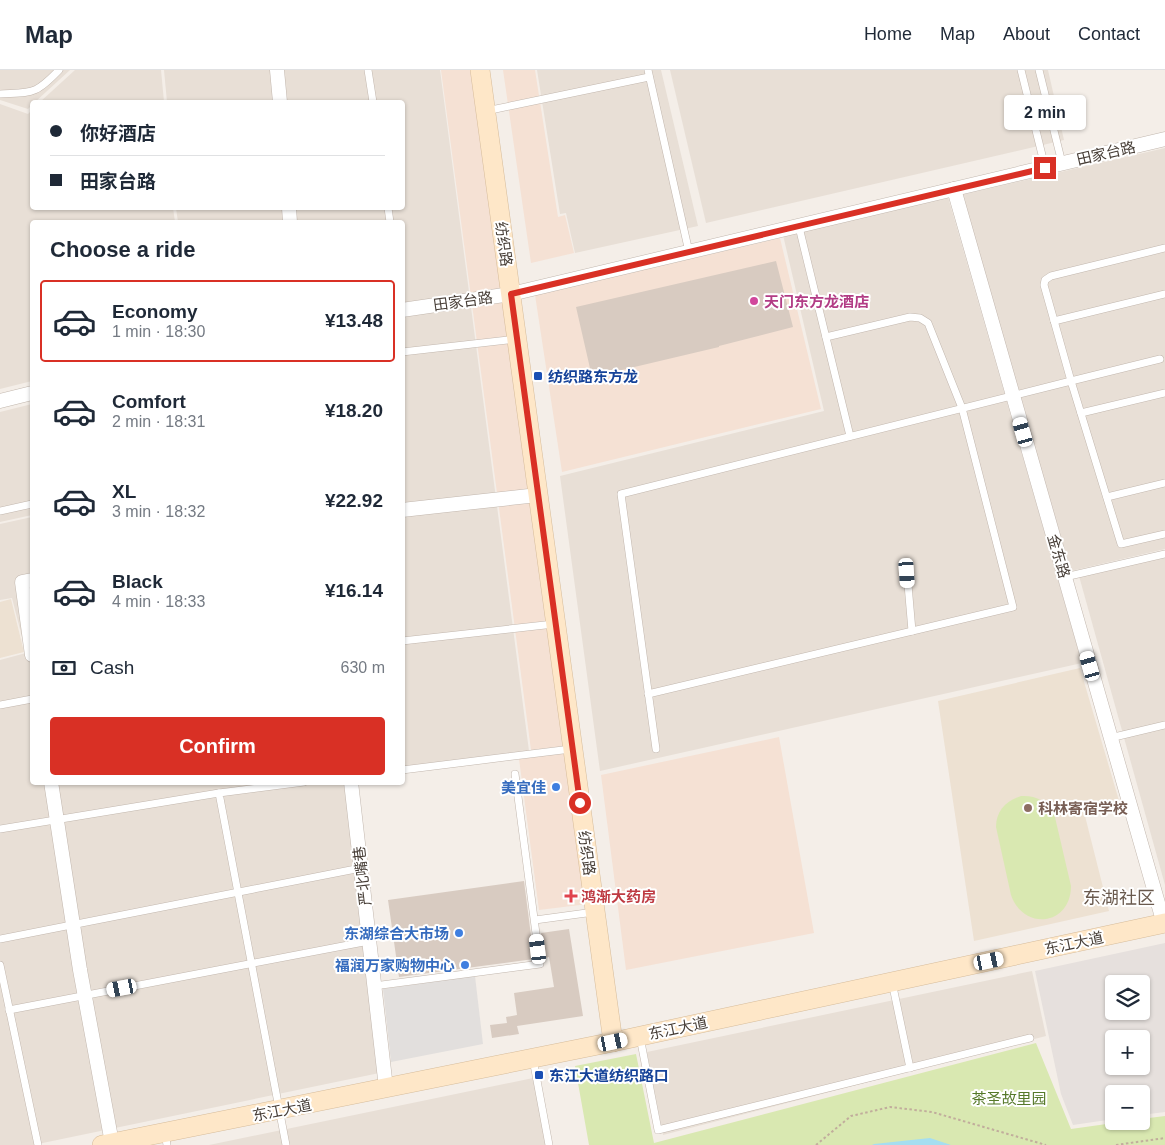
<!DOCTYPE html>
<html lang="en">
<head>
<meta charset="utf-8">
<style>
  body { margin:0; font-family:Helvetica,"Noto Sans SC",sans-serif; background:#f6f6f7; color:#1f2937; height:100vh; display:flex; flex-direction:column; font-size:19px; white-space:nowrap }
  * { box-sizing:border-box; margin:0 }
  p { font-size:16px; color:#747a83 }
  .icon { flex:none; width:28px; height:28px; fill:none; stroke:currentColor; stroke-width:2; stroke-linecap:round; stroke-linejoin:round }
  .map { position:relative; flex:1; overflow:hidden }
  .details { position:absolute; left:30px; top:150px; width:375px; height:565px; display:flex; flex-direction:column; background:#fff; border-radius:5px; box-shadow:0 1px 4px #0004 }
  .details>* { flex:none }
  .top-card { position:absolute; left:30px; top:30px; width:375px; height:110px; border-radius:5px; box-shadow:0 1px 4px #0004; display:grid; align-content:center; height:110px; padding:0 20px; background:#fff }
  .controls { position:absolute; left:1105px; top:905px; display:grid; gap:10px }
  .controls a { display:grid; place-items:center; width:45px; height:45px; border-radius:5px; background:#fff; box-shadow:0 1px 4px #0004; font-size:25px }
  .end { position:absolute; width:22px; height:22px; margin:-11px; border:6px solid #d93025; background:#fff; box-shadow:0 0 0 2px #fff }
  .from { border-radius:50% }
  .bubble { position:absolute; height:35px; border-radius:5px; background:#fff; box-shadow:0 1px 4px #0004; font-size:16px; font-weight:800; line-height:35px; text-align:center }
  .car { position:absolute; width:15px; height:30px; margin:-15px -8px; border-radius:6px; box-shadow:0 0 4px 1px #0007; background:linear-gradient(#fff 24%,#345 0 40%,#fff 0 76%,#345 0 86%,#fff 0) }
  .top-card b { display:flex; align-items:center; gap:18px; height:48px; font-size:19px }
  .top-card b+b { border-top:1px solid #e0e1e3 }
  .top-card i { width:12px; height:12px; background:#1f2937 }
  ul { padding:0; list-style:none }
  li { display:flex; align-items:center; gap:15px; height:82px; margin:0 10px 8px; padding:0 10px; border:2px solid transparent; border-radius:5px }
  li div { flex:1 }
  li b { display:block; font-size:19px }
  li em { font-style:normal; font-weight:800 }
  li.current { border-color:#d93025 }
  li>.icon { width:45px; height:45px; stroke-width:1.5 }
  h2 { padding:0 20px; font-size:22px; line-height:60px }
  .pay { display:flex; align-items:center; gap:12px; height:55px; padding:0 20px; font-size:19px }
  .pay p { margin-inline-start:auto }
  .primary-button { display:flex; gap:10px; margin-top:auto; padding:10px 20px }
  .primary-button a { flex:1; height:58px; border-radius:5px; background:#d93025; color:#fff; font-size:20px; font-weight:800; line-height:58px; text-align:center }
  header { display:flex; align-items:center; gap:30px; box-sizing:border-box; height:70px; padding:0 25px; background:#fff; border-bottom:1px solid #e0e1e3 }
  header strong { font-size:24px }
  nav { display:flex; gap:28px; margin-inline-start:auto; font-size:18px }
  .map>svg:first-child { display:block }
  .residential { fill:#e8dfd6 }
  .commercial { fill:#f5e1d4 }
  .industrial { fill:#e6e0dd; fill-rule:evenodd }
  .education { fill:#ede1d2 }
  .green { fill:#d9e8b1 }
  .parking { fill:#e2dfdd }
  .water { fill:#a5def0 }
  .building { fill:#d8cbc1 }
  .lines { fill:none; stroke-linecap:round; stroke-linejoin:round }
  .lane-casing { stroke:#c2b7ae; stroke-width:8 }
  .street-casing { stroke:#c2b7ae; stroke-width:15 }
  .secondary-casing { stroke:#d6bc9b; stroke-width:20 }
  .path { stroke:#c1ad9c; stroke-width:2; stroke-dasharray:2.5 2.5; stroke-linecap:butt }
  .lane { stroke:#fff; stroke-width:7 }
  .street { stroke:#fff; stroke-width:14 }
  .secondary { stroke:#fee7c8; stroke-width:19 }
  .route { stroke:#d93025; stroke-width:6 }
  .hotel-dot { fill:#d1479c; stroke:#fff; stroke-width:2 }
  .transit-dot { fill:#1a4fb4; stroke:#fff; stroke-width:2 }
  .shop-dot { fill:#3f7fe0; stroke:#fff; stroke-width:2 }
  .education-dot { fill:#8d6e63; stroke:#fff; stroke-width:2 }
  .health-dot { fill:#e0444e; stroke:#fff; stroke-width:2 }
  .labels { text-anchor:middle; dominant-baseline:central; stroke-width:4; stroke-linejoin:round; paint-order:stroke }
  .street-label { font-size:15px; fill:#473e37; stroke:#fff }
  .hotel-label { font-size:15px; font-weight:bold; fill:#b23c85; stroke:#fff; text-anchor:start }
  .transit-label { font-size:15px; font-weight:bold; fill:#164399; stroke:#fff; text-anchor:start }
  .shop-label { font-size:15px; font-weight:bold; fill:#366cbe; stroke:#fff; text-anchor:end }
  .education-label { font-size:15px; font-weight:bold; fill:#785e54; stroke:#fff; text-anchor:start }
  .health-label { font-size:15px; font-weight:bold; fill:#be3a42; stroke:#fff; text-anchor:start }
  .park-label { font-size:15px; fill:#56792a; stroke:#fff }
  .quarter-label { font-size:18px; fill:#6a5a4e; stroke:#fff }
</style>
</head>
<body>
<header>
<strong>Map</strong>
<nav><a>Home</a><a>Map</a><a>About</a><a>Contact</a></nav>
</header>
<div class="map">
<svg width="1165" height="1075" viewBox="0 0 1165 1075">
  <rect width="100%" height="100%" fill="#f4eee8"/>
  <g class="residential">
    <path d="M0,0H70L35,32H32V35L28,39L0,30Z"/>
    <path d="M75,0H161L164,32H40Z"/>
    <path d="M164,0H440L529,681L403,697L402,152H178L176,138H402V32H167Z"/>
    <path d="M537,0H661L698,156L575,183L566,143L560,144Z"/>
    <path d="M670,0H1048L1064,70L706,153Z"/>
    <path d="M0,34L28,44L32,40V138H173L175,152H32V311L0,319Z"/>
    <path d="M1165,78V479L1071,501L961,125Z"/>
    <path d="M948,127L1082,593L600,701L560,406L824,341L783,165Z"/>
    <path d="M32,334V445L0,452V342Z"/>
    <path d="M32,447V712L356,713L389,1001L33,1075H0V590L26,583L12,528L0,530V454Z"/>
    <path d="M1165,486V815L1079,506Z"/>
    <path d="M1032,901L1046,966L663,1065L647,982Z"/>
    <path d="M538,1007L551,1075H209Z"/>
  </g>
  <g class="commercial">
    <path d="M441,0H473L566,676L531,680Z"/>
    <path d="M503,0H535L558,147L565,145L574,183L531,193Z"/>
    <path d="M780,168L821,339L562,402L535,225Z"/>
    <path d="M779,667L814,863L626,900L601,705Z"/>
    <path d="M566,683L588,834L539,840L519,689Z"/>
  </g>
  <path class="industrial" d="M1165,873V1042L1141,1045V1024H1114V1049L1073,1055L1061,1024L1035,901ZM1114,914H1141V941H1114ZM1114,969H1141V996H1114Z"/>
  <g class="education">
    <path d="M11,529L24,582L0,588V532Z"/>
    <path d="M1080,598L1120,734L1084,742L1109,841L974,871L938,631Z"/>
  </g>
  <g class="green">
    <path d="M1021,726C1035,725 1047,731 1054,743L1071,816C1071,855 1024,862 1011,825L996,757C996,741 1006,731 1021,726Z"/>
    <path d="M1036,973L1071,1059L1128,1051H1141V1049L1165,1046V1075H589L575,996L636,984L654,1073Z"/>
  </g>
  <path class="parking" d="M475,906L483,974L391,992L383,919Z"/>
  <path class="water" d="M930,1068L951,1075H872L874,1074Z"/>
  <g class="building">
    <path d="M776,191L793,257L719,276V277L592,307L576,237Z"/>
    <path d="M524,811L534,889L399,907L388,830Z"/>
    <path d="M569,859L583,946L517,956L519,964L492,968L490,955L507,953L506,947L517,945L514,923L554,917L549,887L545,888L541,863Z"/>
  </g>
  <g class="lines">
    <defs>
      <g id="lane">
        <path d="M368,0L373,32"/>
        <path d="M648,0L689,182"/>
        <path d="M1021,0L1045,97"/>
        <path d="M1039,0L1062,93"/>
        <path d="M0,24C33,22 35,25 59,0"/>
        <path d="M486,41L649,7"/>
        <path d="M388,138L390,152"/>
        <path d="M799,157L850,366"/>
        <path d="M1054,251L1165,224"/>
        <path d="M402,282L516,269"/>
        <path d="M1160,289L1071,311L1044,215L1045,210L1051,206L1165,178"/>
        <path d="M1081,343L1165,323"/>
        <path d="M1107,427L1165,413"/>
        <path d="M0,441L32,434"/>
        <path d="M907,503L912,561"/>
        <path d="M1065,507L1165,484"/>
        <path d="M402,571L554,554"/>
        <path d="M648,624L1013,537L962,338L928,253L920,248L910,247L826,267"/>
        <path d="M0,635L32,629"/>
        <path d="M1110,668L1165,655"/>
        <path d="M656,679L621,424L1071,311L1121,474L1165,464"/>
        <path d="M402,700L571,679"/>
        <path d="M0,759L219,723"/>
        <path d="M535,850L594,842"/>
        <path d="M0,869L361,798"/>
        <path d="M0,895L38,1075"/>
        <path d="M892,912L910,998"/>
        <path d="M374,916L540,894L515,704"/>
        <path d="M9,940L369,871"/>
        <path d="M640,967L658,1060L1030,968"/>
        <path d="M533,989L549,1075"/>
        <path d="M165,1063L167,1075"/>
        <path d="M286,1075L219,723L304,712"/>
      </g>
      <g id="street">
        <path d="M277,0L280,32"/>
        <path d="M954,119L1164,854"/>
        <path d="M289,138L290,152"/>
        <path d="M402,240L511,224L1165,69"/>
        <path d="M0,331L32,323"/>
        <path d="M402,440L538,425"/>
        <path d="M32,510L22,512L32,585"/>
        <path d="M51,712L80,900L112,1073"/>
        <path d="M351,712L386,1018"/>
      </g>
      <g id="secondary">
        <path d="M480,0L613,972"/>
        <path d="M102,1075L613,972L1165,853"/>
      </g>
    </defs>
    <use href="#lane" class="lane-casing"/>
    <use href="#street" class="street-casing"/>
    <use href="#secondary" class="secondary-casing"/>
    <g class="path">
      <path d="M816,1075L851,1046L890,1037L932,1042L1046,1075"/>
      <path d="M1116,1075L1165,1068"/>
    </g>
    <use href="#lane" class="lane"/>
    <use href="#street" class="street"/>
    <use href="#secondary" class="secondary"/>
  </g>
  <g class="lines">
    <path class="route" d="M580,733L511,224L1045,98"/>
  </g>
  <circle class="hotel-dot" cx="754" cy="231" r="5"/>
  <g class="transit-dot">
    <rect x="533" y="301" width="10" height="10" rx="2.5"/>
    <rect x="534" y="1000" width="10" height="10" rx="2.5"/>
  </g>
  <g class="shop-dot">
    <circle cx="556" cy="717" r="5"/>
    <circle cx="459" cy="863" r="5"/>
    <circle cx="465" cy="895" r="5"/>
  </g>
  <circle class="education-dot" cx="1028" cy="738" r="5"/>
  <path class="health-dot" d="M568.5 818.5h5v5h5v5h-5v5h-5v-5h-5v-5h5z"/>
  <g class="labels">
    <g class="street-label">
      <text transform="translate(1106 83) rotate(-13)">田家台路</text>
      <text transform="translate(504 174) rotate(82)">纺织路</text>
      <text transform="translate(463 231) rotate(-8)">田家台路</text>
      <text transform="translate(1059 486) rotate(74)">金东路</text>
      <text transform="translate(587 783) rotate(82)">纺织路</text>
      <text transform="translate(362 806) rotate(-97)">严北嘴巷</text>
      <text transform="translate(1074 873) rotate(-12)">东江大道</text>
      <text transform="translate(678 958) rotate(-12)">东江大道</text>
      <text transform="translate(282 1040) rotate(-11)">东江大道</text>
    </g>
    <g class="hotel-label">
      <text x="764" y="231">天门东方龙酒店</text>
    </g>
    <g class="transit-label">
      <text x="548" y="306">纺织路东方龙</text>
      <text x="549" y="1005">东江大道纺织路口</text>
    </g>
    <g class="shop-label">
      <text x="546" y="717">美宜佳</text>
      <text x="449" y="863">东湖综合大市场</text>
      <text x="455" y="895">福润万家购物中心</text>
    </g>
    <g class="education-label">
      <text x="1038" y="738">科林寄宿学校</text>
    </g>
    <g class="health-label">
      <text x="581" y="826">鸿渐大药房</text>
    </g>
    <g class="park-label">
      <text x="1009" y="1028">茶圣故里园</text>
    </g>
    <g class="quarter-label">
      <text x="1119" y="828">东湖社区</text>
    </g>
  </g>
</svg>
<div class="controls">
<a><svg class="icon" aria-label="layers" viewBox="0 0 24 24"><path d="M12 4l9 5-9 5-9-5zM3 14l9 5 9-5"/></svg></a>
<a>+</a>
<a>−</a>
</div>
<i class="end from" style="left:580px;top:733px"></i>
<i class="end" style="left:1045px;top:98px"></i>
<div class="bubble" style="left:1004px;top:25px;width:82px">2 min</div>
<i class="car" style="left:1023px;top:362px;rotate:344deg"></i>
<i class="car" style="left:907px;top:503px;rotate:176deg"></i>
<i class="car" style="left:1090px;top:596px;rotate:344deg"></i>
<i class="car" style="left:538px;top:879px;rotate:353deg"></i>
<i class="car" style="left:989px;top:891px;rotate:78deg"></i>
<i class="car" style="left:122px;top:918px;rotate:259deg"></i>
<i class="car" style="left:613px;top:972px;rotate:78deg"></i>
<div class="top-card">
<b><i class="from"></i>你好酒店</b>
<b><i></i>田家台路</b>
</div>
<section class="details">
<h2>Choose a ride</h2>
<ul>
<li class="current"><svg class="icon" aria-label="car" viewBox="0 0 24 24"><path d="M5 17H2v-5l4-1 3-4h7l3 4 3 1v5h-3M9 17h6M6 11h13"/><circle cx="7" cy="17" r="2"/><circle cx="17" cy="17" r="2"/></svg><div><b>Economy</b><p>1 min · 18:30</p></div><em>¥13.48</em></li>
<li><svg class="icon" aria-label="car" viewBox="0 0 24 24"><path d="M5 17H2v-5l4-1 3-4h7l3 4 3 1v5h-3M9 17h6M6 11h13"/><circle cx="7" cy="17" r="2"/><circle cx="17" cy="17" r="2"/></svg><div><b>Comfort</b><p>2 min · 18:31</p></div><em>¥18.20</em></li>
<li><svg class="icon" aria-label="car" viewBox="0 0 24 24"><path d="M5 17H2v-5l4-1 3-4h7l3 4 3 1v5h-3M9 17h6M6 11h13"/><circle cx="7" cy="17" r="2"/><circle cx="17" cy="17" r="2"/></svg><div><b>XL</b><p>3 min · 18:32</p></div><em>¥22.92</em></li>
<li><svg class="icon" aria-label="car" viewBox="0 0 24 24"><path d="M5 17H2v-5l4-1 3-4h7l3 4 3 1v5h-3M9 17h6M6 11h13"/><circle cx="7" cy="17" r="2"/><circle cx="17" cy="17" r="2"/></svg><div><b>Black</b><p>4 min · 18:33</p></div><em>¥16.14</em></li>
</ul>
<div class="pay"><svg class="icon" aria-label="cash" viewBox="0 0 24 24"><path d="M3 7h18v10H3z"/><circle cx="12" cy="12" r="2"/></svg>Cash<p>630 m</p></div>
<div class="primary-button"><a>Confirm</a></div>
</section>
</div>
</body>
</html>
